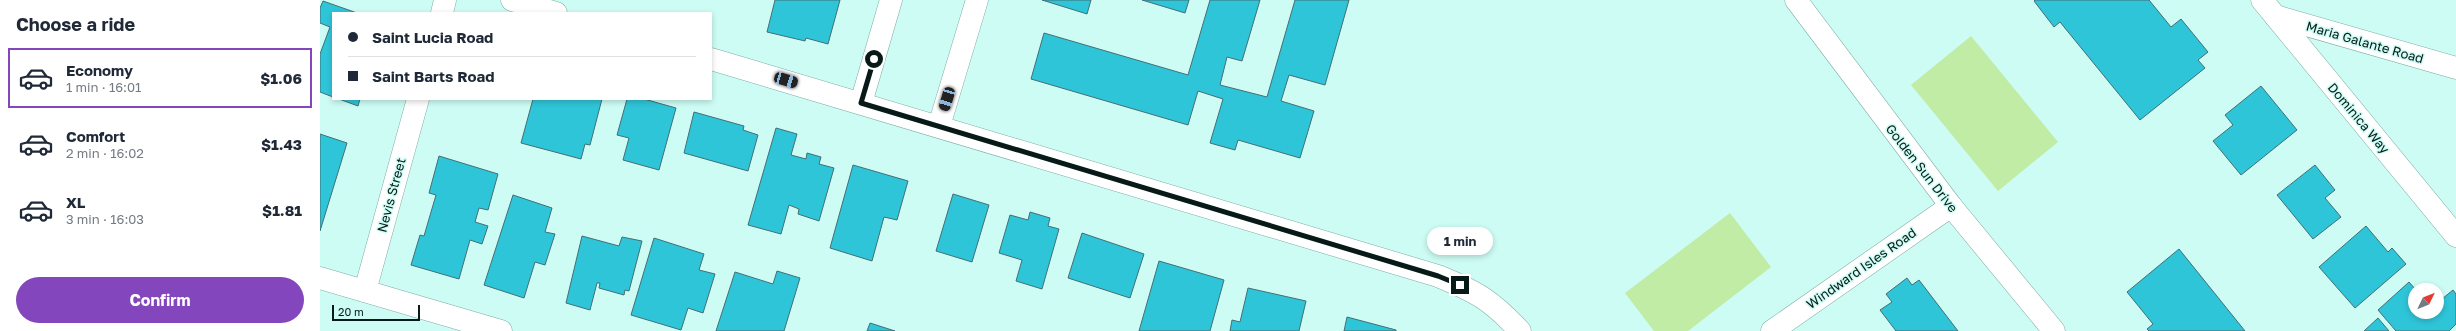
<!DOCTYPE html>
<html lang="en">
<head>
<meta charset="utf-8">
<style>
  body { margin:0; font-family:"Golos Text",sans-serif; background:#f2f2f3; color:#1f2937; height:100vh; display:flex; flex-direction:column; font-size:15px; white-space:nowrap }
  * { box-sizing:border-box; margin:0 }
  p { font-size:13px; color:#747a83 }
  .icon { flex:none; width:22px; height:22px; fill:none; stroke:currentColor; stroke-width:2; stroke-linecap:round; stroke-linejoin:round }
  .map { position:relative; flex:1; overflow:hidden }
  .details { display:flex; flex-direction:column; background:#fff; width:320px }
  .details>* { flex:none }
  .guide { position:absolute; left:12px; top:12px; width:380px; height:88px; border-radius:0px; box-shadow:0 2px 6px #0003; display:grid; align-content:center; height:88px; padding:0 16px; background:#fff }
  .needle { width:26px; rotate:47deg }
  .tools { position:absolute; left:2088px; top:283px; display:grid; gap:8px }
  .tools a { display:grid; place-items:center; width:36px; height:36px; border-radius:50%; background:#fff; box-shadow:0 2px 6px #0003; font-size:20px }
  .scale { position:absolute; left:12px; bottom:10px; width:88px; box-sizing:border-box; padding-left:4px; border:2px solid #081a17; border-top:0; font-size:11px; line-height:14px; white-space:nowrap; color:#081a17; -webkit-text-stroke:3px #cdfcf4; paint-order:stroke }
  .end { position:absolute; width:18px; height:18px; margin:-9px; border:5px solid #081a17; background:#fff; box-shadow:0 0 0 2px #fff }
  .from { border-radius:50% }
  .bubble { position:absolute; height:28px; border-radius:14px; background:#fff; box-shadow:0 2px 6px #0003; font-size:13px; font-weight:700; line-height:28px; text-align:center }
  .car { position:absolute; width:12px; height:24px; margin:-12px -6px; border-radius:5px; box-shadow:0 0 3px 1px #0007; background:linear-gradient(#222 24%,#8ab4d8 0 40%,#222 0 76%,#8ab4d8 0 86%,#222 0) }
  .guide b { display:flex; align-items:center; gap:14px; height:38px; font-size:15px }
  .guide b+b { border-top:1px solid #e0e1e3 }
  .guide i { width:10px; height:10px; background:#1f2937 }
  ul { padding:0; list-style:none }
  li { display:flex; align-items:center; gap:12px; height:60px; margin:0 8px 6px; padding:0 8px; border:2px solid transparent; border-radius:0px }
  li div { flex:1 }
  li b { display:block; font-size:15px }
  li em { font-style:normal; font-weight:700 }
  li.active { border-color:#8346bc }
  li>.icon { width:36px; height:36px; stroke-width:1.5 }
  h2 { padding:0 16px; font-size:18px; line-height:48px }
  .cta { display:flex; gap:8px; margin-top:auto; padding:8px 16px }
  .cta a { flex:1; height:46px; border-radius:24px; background:#8346bc; color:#fff; font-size:16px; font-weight:700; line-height:46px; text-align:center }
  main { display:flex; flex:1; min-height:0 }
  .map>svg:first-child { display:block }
  .green { fill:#c0eca6 }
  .building { fill:#2fc5d8; stroke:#436f75 }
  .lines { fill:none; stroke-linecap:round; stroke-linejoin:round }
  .street-casing { stroke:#7faca5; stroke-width:23 }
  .street { stroke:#fff; stroke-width:22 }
  .route { stroke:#081a17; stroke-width:5 }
  .labels { text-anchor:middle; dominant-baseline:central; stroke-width:3; stroke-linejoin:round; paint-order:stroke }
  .street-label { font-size:13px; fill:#081a17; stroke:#cdfcf4 }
</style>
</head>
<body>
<main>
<section class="details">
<h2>Choose a ride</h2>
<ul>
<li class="active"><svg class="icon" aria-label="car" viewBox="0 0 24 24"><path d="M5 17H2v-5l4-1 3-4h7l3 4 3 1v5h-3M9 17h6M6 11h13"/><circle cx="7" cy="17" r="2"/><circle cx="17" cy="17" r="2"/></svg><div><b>Economy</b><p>1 min · 16:01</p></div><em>$1.06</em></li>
<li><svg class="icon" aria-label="car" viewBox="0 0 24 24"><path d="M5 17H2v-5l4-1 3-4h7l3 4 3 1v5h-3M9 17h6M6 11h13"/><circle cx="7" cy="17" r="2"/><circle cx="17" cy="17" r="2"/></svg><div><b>Comfort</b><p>2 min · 16:02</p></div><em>$1.43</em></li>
<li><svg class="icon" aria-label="car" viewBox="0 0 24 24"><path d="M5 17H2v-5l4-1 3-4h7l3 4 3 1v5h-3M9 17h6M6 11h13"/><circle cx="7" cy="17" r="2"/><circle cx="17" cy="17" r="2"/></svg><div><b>XL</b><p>3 min · 16:03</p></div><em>$1.81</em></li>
</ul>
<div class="cta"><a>Confirm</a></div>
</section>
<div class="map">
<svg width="2136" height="331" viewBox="0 0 2136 331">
  <rect width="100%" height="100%" fill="#cdfcf4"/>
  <g class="green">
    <path d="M1651,36L1738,142L1678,191L1591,85Z"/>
    <path d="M1410,213L1451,267L1368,331H1334L1305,293Z"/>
  </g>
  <g class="building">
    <path d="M455,0H520L508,44L486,38L485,41L447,32Z"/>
    <path d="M722,0H771L767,14Z"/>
    <path d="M822,0H869L865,13Z"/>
    <path d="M890,0H940L922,61L907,57L900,85L947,97L975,0H1029L1005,85L969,75L961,101L994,111L980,158L918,140L915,150L890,143L903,99L878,91L868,125L711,79L724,33L868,75Z"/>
    <path d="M1715,0H1829L1851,27L1861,19L1888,52L1878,60L1885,68L1820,120L1740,22L1734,27L1714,1Z"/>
    <path d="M3,1L37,13H13V97L0,92V54L10,27L0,23V8Z"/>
    <path d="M1941,86L1977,130L1921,175L1893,141L1913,125L1905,115Z"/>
    <path d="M19,99H40L38,106Z"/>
    <path d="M213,99H282L270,145L265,144L261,159L201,143Z"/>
    <path d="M307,99H324L356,108L339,170L303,160L309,138L297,135Z"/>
    <path d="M374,112L424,126L423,130L438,135L428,171L364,153Z"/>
    <path d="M456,128L477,134L471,155L486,159L487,153L501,157L499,164L514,168L499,221L478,214L479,209L469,205L461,234L428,225Z"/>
    <path d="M0,134L27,143L0,231Z"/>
    <path d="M119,156L178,174L168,210L159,208L155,222L168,226L162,244L150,240L139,279L91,265L100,235L104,236L116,195L109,193Z"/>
    <path d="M533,165L588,181L577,220L564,217L552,261L510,248Z"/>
    <path d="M1995,165L2015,190L2005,198L2021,217L1993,239L1957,195Z"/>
    <path d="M633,194L669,205L652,262L616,251Z"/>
    <path d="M193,195L232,208L225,232L235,234L225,265L215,262L204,298L164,285Z"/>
    <path d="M710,212L730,218L728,226L739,229L722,289L696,281L702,260L679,253L690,215L708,220Z"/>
    <path d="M2046,226L2068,252L2072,248L2086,264L2035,308L1999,267Z"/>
    <path d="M762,233L824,254L810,298L748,278Z"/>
    <path d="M262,236L299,246L302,237L322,241L309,291L305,290L304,295L279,288L280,283H277L270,310L246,303Z"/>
    <path d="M334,238L384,254L379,270L395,274L383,313L368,308L361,330L311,315Z"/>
    <path d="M1859,249L1925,331H1829L1827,329L1833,324L1807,292Z"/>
    <path d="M839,261L904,280L890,331H819Z"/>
    <path d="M457,271L480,278L464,331H396L415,272L453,284Z"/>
    <path d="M1587,278L1592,285L1599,280L1638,331H1576L1560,310L1572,302L1566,294Z"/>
    <path d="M2089,282L2096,290L2095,312H2117V303L2133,290L2136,294V324L2129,331H2076L2058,310Z"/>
    <path d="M928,288L986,301L979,331H910L912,320L920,322Z"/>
    <path d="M1027,317L1076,330V331H1024Z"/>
    <path d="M2058,318L2069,331H2044Z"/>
    <path d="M550,323L575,331H547Z"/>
  </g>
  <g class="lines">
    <defs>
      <g id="street">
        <path d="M192,0L236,13"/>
        <path d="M1476,0L1631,206L1734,331"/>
        <path d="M1942,0L2136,236"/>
        <path d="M122,13L125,0"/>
        <path d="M1955,16L2136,68"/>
        <path d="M391,59L1118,276C1157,292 1171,300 1200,331"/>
        <path d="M541,103L571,0"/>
        <path d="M619,126L657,0"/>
        <path d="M0,278L181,331"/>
        <path d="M45,291L98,99"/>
        <path d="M1452,331L1631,206"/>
      </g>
    </defs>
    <use href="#street" class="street-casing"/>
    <use href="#street" class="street"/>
  </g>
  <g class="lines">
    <path class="route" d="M554,59L541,103L1118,276L1140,285"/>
  </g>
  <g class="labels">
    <g class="street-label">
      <text transform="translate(2045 42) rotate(16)">Maria Galante Road</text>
      <text transform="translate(2039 118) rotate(50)">Dominica Way</text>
      <text transform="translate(1602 168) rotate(52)">Golden Sun Drive</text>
      <text transform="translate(71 195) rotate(-75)">Nevis Street</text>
      <text transform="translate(1541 268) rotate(-35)">Windward Isles Road</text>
    </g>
  </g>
</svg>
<div class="tools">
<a><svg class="needle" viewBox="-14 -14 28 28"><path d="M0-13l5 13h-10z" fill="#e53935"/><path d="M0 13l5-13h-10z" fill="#747a83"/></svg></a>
</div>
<div class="scale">20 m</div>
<i class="end from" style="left:554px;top:59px"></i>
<i class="end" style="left:1140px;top:285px"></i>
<div class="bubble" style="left:1107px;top:227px;width:66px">1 min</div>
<i class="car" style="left:466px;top:80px;rotate:106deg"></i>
<i class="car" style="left:627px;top:99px;rotate:197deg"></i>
<div class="guide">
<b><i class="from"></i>Saint Lucia Road</b>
<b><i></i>Saint Barts Road</b>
</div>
</div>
</main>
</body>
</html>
